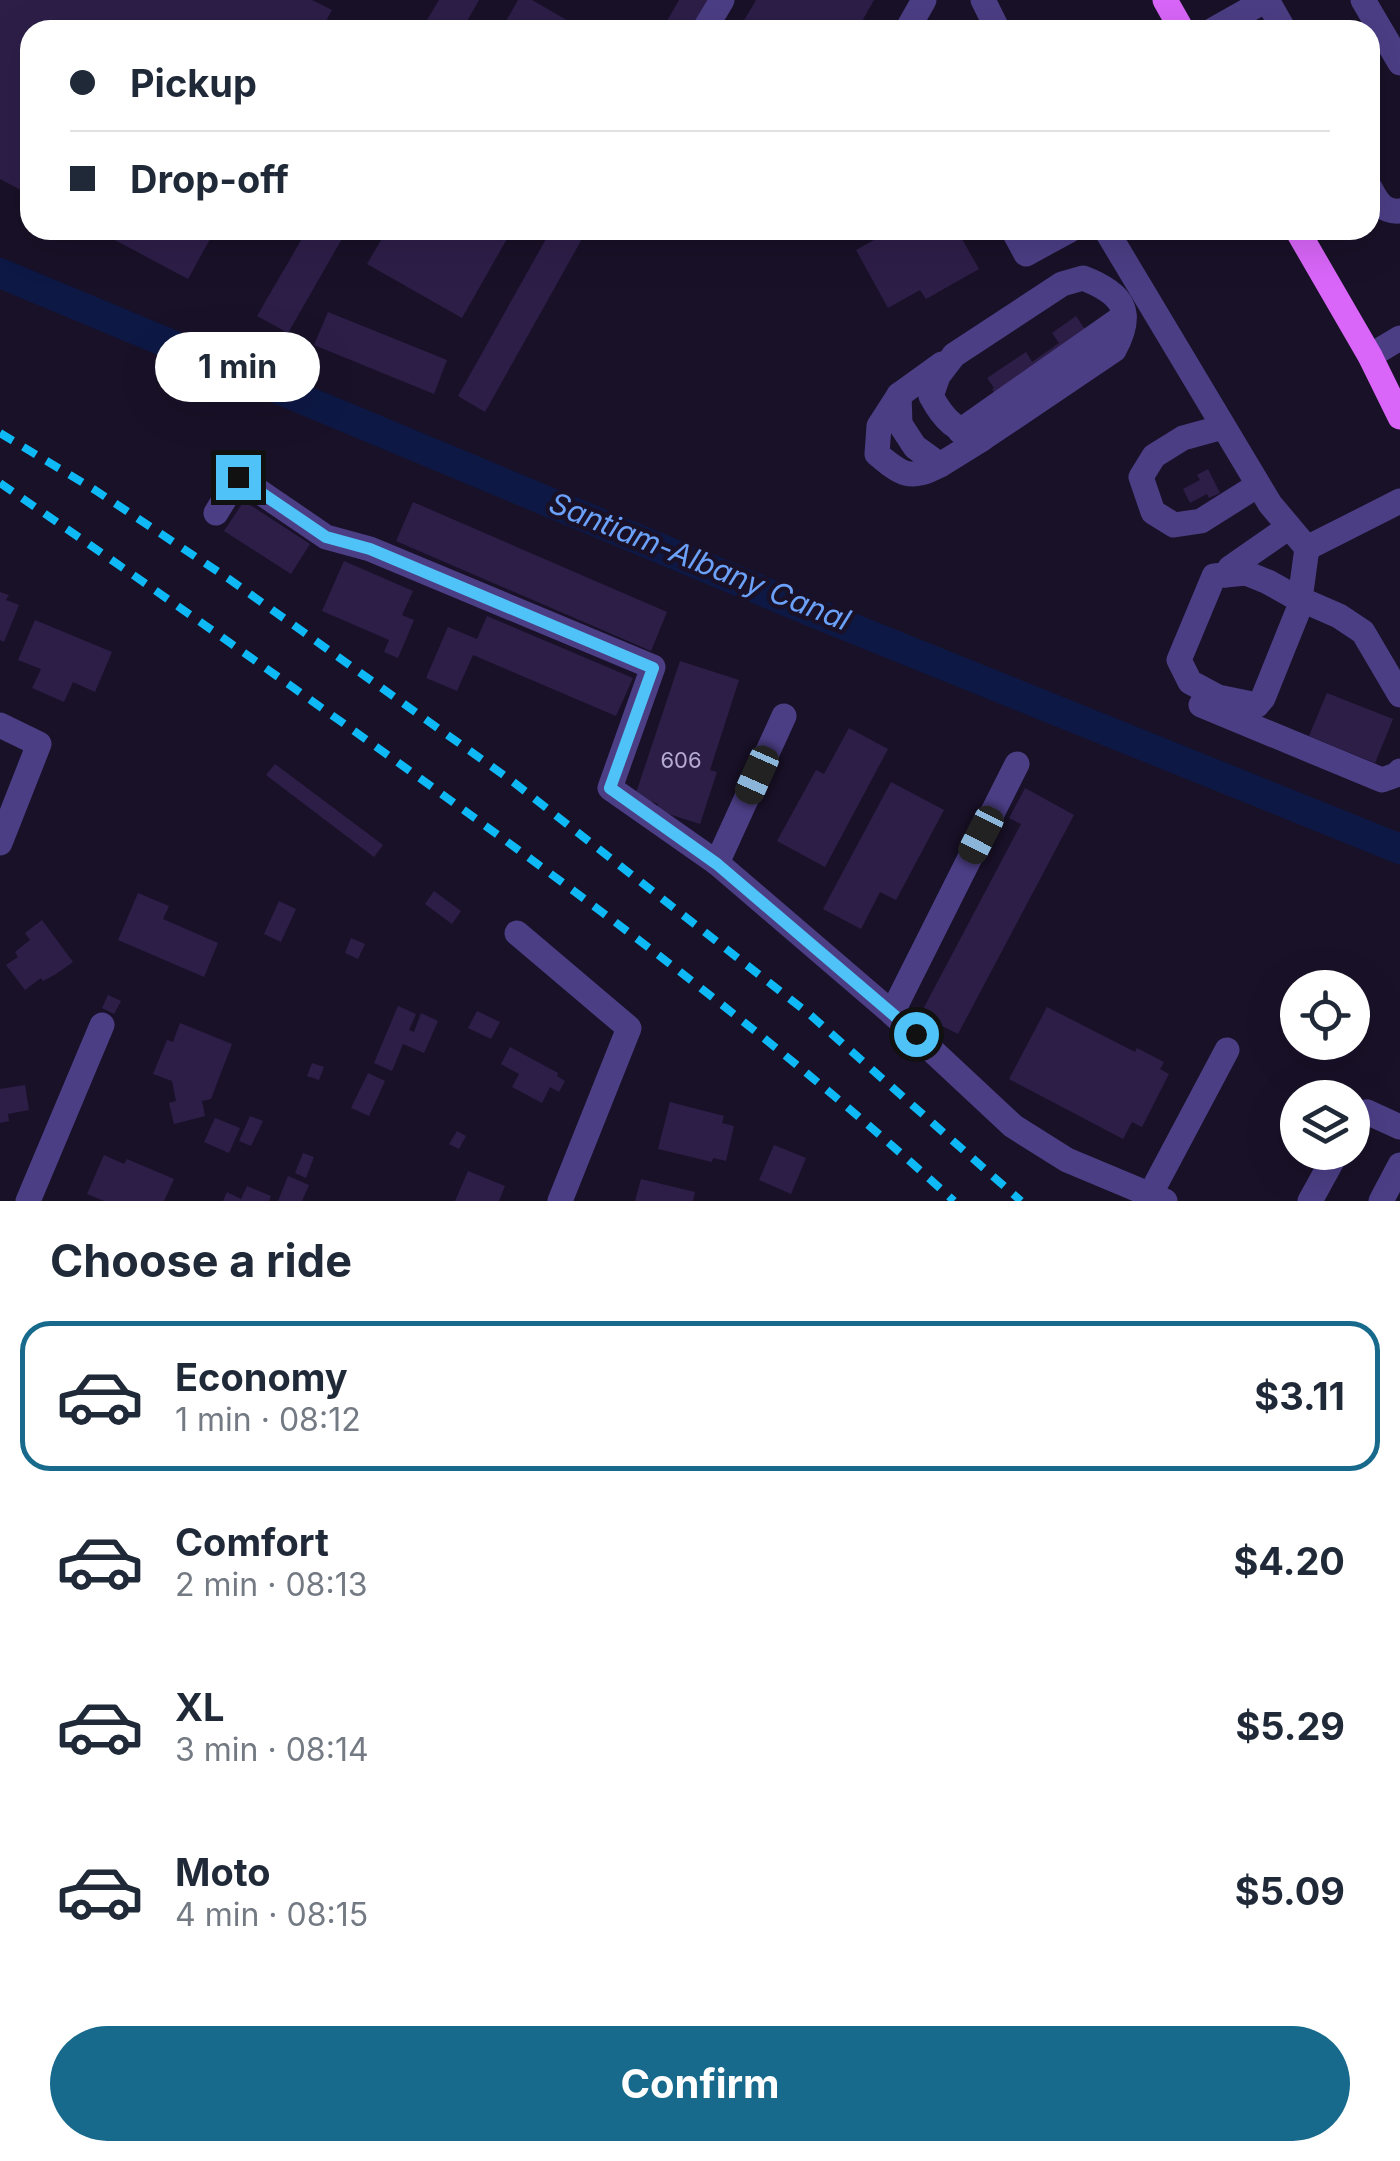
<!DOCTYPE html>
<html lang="en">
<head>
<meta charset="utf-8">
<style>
  body { margin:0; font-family:Inter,sans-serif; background:#f6f6f7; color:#1f2937; height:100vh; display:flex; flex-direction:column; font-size:38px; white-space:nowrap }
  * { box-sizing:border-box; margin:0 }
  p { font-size:32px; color:#747a83 }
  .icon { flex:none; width:55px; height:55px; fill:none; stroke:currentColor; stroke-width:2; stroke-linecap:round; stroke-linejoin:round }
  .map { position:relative; height:1201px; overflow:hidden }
  .panel { display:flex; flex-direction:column; background:#fff; flex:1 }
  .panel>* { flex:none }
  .banner { position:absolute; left:20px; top:20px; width:1360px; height:220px; border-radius:30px; box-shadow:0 10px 40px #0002; display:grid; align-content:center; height:220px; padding:0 50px; background:#fff }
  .buttons { position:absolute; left:1280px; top:970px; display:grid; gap:20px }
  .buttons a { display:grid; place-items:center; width:90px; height:90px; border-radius:50%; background:#fff; box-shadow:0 10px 40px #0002; font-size:50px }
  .end { position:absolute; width:45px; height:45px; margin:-22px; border:12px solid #4fc3f7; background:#111; box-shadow:0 0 0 5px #111 }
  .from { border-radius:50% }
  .bubble { position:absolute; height:70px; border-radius:35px; background:#fff; box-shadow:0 10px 40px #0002; font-size:32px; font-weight:700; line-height:70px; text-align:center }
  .car { position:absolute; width:30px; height:60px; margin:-30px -15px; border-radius:12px; box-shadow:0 0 8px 2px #0007; background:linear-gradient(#222 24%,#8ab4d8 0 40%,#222 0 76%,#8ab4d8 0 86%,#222 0) }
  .banner b { display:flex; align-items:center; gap:35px; height:95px; font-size:38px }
  .banner b+b { border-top:2px solid #e0e1e3 }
  .banner i { width:25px; height:25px; background:#1f2937 }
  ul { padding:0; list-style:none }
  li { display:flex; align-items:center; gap:30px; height:150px; margin:0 20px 15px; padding:0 30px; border:5px solid transparent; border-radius:30px }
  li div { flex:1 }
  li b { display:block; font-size:38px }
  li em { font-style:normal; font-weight:700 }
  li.selected { border-color:#176a8c }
  li>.icon { width:90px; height:90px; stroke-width:1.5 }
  h2 { padding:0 50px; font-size:45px; line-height:120px }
  .cta { display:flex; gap:20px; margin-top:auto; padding:20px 50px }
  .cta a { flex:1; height:115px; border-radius:60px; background:#176a8c; color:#fff; font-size:40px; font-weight:700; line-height:115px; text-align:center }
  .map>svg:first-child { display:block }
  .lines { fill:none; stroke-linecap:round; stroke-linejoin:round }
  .canal { stroke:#0d1845; stroke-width:30 }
  .building { fill:#2d1e48 }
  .minor { stroke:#4c3e85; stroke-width:25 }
  .major { stroke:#d966f9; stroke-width:25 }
  .rail { stroke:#0eb9f5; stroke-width:8; stroke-dasharray:15 12; stroke-linecap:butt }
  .route { stroke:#4fc3f7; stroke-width:12 }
  .labels { text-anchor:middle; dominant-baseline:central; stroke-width:9; stroke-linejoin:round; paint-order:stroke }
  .number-label { font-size:22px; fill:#b6abd0 }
  .water-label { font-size:30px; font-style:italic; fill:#6ca1f9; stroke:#191128 }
</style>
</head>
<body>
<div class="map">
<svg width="1400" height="1201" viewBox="0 0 1400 1201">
  <rect width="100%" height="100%" fill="#191128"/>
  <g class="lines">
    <path class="canal" d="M0,273L822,616L1400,849"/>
  </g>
  <g class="building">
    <path d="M0,0H312L332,10L321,30H30V195L0,179Z"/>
    <path d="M439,0H479L462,30H421Z"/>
    <path d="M518,0H532L584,30H501Z"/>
    <path d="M679,0H713L696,30H667L663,28Z"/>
    <path d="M756,0H874L857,30H752L742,24Z"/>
    <path d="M96,230H215L188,279Z"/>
    <path d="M307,230H347L288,333L257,316Z"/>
    <path d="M387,230H512L462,318L367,264Z"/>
    <path d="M551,230H587L485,412L458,396Z"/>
    <path d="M892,230H957L979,269L926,299L920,290L888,308L856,250Z"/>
    <path d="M328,312L447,360L434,394L314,345Z"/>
    <path d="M1076,316L1100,352L1009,415L992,389L994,388L987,378L1026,352L1032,362L1059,343L1052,333Z"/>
    <path d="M1208,469L1220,493L1209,498L1207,494L1190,503L1183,489L1200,480L1197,475Z"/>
    <path d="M244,501L310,544L291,574L224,531Z"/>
    <path d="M413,502L667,612L651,651L396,541Z"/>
    <path d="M344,561L413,591L402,615L414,620L398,658L384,652L389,640L322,611Z"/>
    <path d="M0,592L9,595L6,600L19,605L4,642L0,640Z"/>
    <path d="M487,616L633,678L616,716L473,655L457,691L426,678L448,627L477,639Z"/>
    <path d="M35,620L112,652L95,692L73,682L64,702L32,688L41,669L18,660Z"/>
    <path d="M680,661L739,680L710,770L717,772L700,824L656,810L658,804L635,796Z"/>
    <path d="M1327,693L1393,719L1375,763L1309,736Z"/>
    <path d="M849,728L888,749L825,867L777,841L816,770L824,774Z"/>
    <path d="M275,764L383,845L374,857L266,775Z"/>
    <path d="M891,782L944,810L896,900L880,892L861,929L823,909Z"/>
    <path d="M1025,788L1074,815L958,1034L920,1015L1021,824L1009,818Z"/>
    <path d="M434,891L461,911L452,924L425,904Z"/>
    <path d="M138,893L169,906L163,919L218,943L204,977L118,940Z"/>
    <path d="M279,901L296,909L281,942L264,934Z"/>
    <path d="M42,920L73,962L56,974L43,981L41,978L25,990L6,965L18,957L15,952L30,940L25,933Z"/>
    <path d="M351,938L365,944L358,959L345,953Z"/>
    <path d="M108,995L121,1001L114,1014L102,1008Z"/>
    <path d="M398,1006L416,1014L409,1030L414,1032L421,1013L438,1021L424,1053L403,1044L392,1071L374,1063Z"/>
    <path d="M1047,1007L1135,1052L1137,1048L1164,1062L1160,1069L1169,1074L1142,1127L1132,1122L1123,1139L1009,1079Z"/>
    <path d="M477,1011L500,1022L491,1039L468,1028Z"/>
    <path d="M180,1023L232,1044L211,1099L202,1101L205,1116L174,1124L169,1103L176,1101L172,1081L153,1074L167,1040L173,1042Z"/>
    <path d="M510,1047L558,1073L557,1076L565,1081L559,1092L550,1087L542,1103L512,1087L519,1074L501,1064Z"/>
    <path d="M312,1063L324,1067L319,1080L307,1076Z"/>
    <path d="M368,1073L385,1081L369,1116L351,1108Z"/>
    <path d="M25,1085L29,1110L8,1114L9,1121L0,1123V1089Z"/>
    <path d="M670,1102L724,1116L722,1123L734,1126L726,1161L713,1158L712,1162L658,1149Z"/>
    <path d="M250,1116L263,1121L251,1146L239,1141Z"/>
    <path d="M215,1118L240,1128L229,1153L204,1142Z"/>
    <path d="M457,1131L466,1136L459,1149L449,1144Z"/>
    <path d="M774,1145L806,1158L791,1194L759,1180Z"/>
    <path d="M303,1153L314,1157L306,1178L295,1173Z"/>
    <path d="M104,1155L124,1164L127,1159L174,1179L164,1201H104L87,1194Z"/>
    <path d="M468,1171L505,1186L499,1201H455Z"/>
    <path d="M288,1176L309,1185L302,1201H278Z"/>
    <path d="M641,1179L695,1192L693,1201H635Z"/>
    <path d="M247,1186L271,1196L269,1201H223L227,1192L241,1199Z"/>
  </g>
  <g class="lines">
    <g class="minor">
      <path d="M983,0L998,30"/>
      <path d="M1267,0L1284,30"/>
      <path d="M1363,0L1400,63"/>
      <path d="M704,30L722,0"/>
      <path d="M907,30L924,0"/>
      <path d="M1213,30L1266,0"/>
      <path d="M1370,188C1377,201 1383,213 1400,211"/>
      <path d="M1013,230L1026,254L1070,230"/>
      <path d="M1106,230L1270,504L1307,548L1400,501"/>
      <path d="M1083,278C1122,293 1136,311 1114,350L982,439C955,429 945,422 931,396L938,376L954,355L1062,284Z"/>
      <path d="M1370,356L1400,338"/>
      <path d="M942,364L899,395L900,424L915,447L940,465L982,439"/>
      <path d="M899,395L879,426L877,454C902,475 910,481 940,465"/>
      <path d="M1223,427L1183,438L1154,456L1141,477L1153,512L1174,525L1201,521L1258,485"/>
      <path d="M960,431L1124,316"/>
      <path d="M216,513L238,477L326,537L370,549L653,667L610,788L717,863L892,1013L1013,1126L1067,1160L1165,1201"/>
      <path d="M1307,548L1300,599L1339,616L1363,632L1400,695"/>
      <path d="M1246,573L1268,582L1302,601L1263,698L1257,705L1218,697L1190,682L1179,660L1214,576Z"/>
      <path d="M1226,575L1230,568L1289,527"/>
      <path d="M1201,705L1382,780L1396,775L1400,771"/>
      <path d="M0,725L39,744L0,843"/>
      <path d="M717,863L784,716"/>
      <path d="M517,933L629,1028L560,1201"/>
      <path d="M892,1013L1017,764"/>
      <path d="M1352,1126L1367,1112L1400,1127"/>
      <path d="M1150,1195L1227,1050"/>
      <path d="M28,1201L102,1025"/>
      <path d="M1310,1201L1337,1152"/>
      <path d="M1381,1201L1400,1165"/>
    </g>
    <g class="major">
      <path d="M1165,0L1182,30"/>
      <path d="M1297,230L1370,356L1400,417"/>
    </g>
    <g class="rail">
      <path d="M0,433L95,490L229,579L512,781L808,1013L1021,1201"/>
      <path d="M0,483C133,574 265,667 396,761C589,900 779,1041 954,1201"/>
    </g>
  </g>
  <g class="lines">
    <path class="route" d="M238,477L326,537L370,549L653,668L610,788L717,864L916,1034"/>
  </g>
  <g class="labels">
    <g class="number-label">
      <text x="681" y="760">606</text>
    </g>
    <g class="water-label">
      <text transform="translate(700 561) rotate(22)">Santiam-Albany Canal</text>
    </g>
  </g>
</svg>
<div class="buttons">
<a><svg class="icon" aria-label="locate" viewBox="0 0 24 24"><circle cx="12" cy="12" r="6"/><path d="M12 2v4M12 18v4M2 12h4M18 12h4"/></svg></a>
<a><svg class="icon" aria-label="layers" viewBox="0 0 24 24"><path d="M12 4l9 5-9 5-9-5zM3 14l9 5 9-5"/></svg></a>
</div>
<i class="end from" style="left:916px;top:1034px"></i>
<i class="end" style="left:238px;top:477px"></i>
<div class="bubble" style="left:155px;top:332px;width:165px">1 min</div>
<i class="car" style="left:757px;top:775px;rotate:204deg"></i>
<i class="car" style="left:981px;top:835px;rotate:207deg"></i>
<div class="banner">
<b><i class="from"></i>Pickup</b>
<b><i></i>Drop-off</b>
</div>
</div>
<section class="panel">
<h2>Choose a ride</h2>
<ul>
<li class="selected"><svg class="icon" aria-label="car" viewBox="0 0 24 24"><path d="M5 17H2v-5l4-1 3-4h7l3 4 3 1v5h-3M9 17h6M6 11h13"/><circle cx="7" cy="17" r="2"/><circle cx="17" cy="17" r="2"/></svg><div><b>Economy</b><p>1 min · 08:12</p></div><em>$3.11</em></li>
<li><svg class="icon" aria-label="car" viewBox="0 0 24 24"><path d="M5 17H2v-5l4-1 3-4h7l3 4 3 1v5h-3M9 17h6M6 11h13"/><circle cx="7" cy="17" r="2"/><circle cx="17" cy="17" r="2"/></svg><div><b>Comfort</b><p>2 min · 08:13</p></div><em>$4.20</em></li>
<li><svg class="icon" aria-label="car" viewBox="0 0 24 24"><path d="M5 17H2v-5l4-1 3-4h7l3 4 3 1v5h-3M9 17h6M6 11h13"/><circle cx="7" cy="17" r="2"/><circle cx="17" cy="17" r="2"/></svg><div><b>XL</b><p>3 min · 08:14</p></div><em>$5.29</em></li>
<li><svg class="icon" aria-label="car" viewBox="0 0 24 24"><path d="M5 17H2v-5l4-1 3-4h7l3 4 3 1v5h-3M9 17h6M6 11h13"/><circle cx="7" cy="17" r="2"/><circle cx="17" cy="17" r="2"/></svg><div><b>Moto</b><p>4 min · 08:15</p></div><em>$5.09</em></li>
</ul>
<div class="cta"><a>Confirm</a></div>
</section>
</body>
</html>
